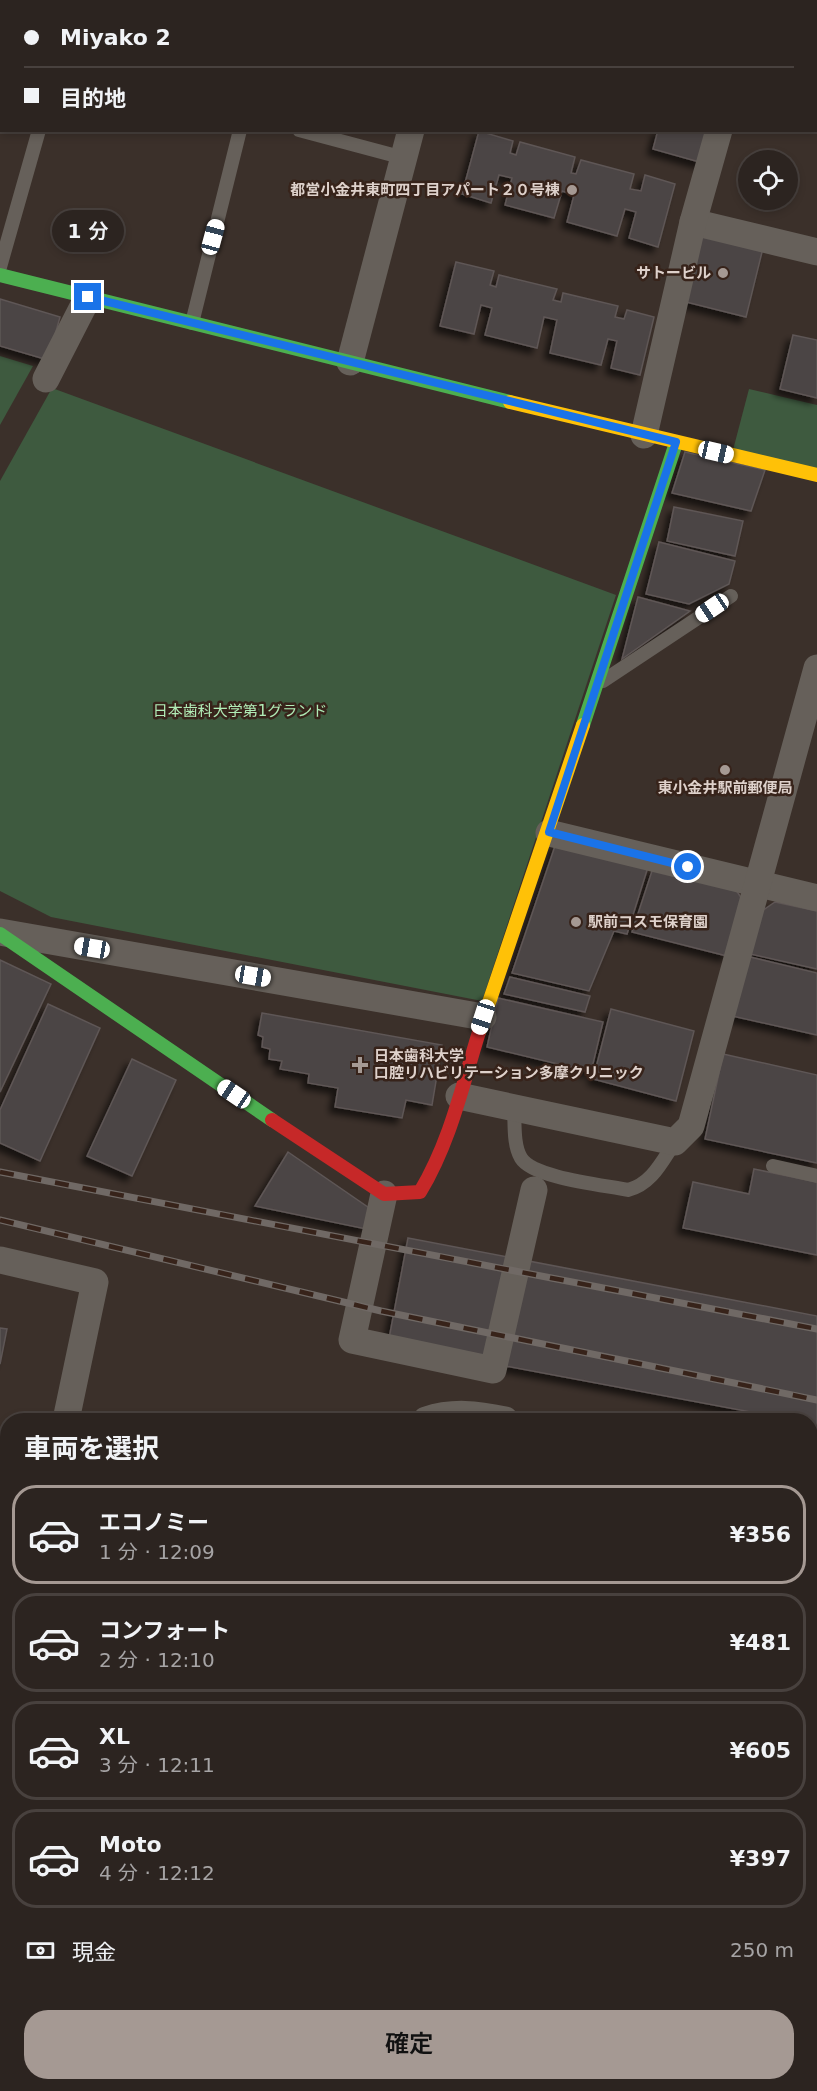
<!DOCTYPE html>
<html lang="ja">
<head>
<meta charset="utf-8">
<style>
  body { margin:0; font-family:"DejaVu Sans","Noto Sans JP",sans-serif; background:#38302d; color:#f1f3f6; height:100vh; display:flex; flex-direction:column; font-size:22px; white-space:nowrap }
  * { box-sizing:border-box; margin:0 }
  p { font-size:20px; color:#a6a4a5 }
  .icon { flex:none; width:33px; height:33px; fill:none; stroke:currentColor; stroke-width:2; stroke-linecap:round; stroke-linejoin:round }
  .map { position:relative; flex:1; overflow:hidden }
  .sheet { position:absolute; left:0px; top:1413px; width:818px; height:678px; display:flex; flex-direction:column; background:#2c2420; border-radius:24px 24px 0 0; box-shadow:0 3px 9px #0003,0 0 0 2px #48413e }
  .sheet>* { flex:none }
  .hud { position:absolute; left:0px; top:0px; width:818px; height:132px; box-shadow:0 3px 9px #0003,0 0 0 2px #48413e; display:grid; align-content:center; height:132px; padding:0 24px; background:#2c2420 }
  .fabs { position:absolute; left:738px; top:150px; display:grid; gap:12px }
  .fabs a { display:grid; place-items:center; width:60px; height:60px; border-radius:50%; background:#2c2420; box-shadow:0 3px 9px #0003,0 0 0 2px #48413e; font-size:30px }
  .end { position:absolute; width:27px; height:27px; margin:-14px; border:8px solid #1a73e8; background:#fff; box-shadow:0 0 0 3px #fff }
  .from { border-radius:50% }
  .bubble { position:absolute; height:42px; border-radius:21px; background:#2c2420; box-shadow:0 3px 9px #0003,0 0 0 2px #48413e; font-size:20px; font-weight:600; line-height:42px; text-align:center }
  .car { position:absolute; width:18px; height:36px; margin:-18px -9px; border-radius:8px; box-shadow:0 0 4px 2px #0007; background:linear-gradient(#fff 24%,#345 0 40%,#fff 0 76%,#345 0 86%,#fff 0) }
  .hud b { display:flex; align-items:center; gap:21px; height:57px; font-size:22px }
  .hud b+b { border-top:2px solid #48413e }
  .hud i { width:15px; height:15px; background:#f1f3f6 }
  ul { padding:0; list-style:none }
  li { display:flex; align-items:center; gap:18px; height:99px; margin:0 12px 9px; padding:0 12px; border:3px solid #48413e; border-radius:24px }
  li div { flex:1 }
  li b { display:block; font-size:22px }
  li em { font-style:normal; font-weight:600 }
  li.on { border-color:#a59993 }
  li>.icon { width:54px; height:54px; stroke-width:1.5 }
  h2 { padding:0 24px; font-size:27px; line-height:72px }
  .pay { display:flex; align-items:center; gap:15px; height:66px; padding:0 24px; font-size:22px }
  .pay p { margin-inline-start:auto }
  .cta { display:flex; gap:12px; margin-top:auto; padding:12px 24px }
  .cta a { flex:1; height:69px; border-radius:24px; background:#a59993; color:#111; font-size:24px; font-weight:600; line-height:69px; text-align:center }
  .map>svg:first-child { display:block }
  .green { fill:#3e5a3f }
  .building { fill:#4c4444; stroke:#5e5756; stroke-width:1.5; filter:url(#shadow) }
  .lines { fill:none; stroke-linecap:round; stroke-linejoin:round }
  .lane { stroke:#66605a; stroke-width:14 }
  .street { stroke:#66605a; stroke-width:27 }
  .fast { stroke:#4caf50; stroke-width:14 }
  .slow { stroke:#ffc107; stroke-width:14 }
  .jam { stroke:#c62828; stroke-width:14 }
  .rail-casing { stroke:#706965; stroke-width:7 }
  .rail { stroke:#37231a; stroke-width:4.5; stroke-dasharray:14; stroke-linecap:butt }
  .route { stroke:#1a73e8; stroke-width:8 }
  .poi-dot { fill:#a59993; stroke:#37231a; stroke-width:2 }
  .labels { text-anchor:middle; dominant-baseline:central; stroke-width:5; stroke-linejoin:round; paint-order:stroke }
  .poi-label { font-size:15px; font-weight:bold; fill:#ded1cb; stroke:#37231a; text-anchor:end }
  .park-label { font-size:15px; fill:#b0ecb6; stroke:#37231a }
</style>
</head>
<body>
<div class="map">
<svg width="817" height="2091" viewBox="0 0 817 2091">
  <defs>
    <filter id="shadow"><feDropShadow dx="-5.5" dy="5.5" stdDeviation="3" flood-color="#0009"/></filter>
  </defs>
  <rect width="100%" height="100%" fill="#3b302a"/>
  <g class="green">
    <path d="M0,356L33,366L0,425Z"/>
    <path d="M52,388L616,595L482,1001L51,917L0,891V481Z"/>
    <path d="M749,389L817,405V469L733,450Z"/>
  </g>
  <g class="building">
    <path d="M658,130H712L703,163L653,149Z"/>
    <path d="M479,131L513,141L510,153L516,155L520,142L575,157L571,173L576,174L581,160L634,174L630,189L641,191L645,175L675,184L658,247L629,238L636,212L625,209L617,236L567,222L574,195L562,191L554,218L505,205L512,178L499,175L491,203L462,194Z"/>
    <path d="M698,236L764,244L746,317L682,301Z"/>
    <path d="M456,262L494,271L490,285L496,287L499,275L557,289L553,300L561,302L563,293L618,306L615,317L624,319L627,310L654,317L640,375L611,368L617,341L608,339L601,365L550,353L557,320L544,317L537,348L485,335L492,308L481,305L474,334L440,326Z"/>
    <path d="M0,299L60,317L48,360L0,346Z"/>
    <path d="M793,335L817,340V398L780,389Z"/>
    <path d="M685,452L765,470L751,511L672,493Z"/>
    <path d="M674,507L743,521L735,556L667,541Z"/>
    <path d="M659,542L735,561L729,584L689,604L646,594Z"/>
    <path d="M638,597L690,611L622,659Z"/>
    <path d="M556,843L648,867L627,934L614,931L589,991L512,973Z"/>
    <path d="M653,868L736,890L744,902L727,956L632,932Z"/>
    <path d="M775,902L817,911V969L750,954L762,911Z"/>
    <path d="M746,956L817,973V1035L732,1016Z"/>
    <path d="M0,960L51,984L0,1092Z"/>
    <path d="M510,977L590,996L585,1012L504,994Z"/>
    <path d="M498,998L603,1022L591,1072L487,1047Z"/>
    <path d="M48,1004L100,1028L40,1161L0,1143V1110Z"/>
    <path d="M611,1009L694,1031L676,1101L593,1079Z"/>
    <path d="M262,1013L442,1045L432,1105L406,1100L402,1118L335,1107L338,1088L308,1083L309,1074L280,1069L282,1061L269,1059L270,1049L262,1047L263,1037L258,1035Z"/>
    <path d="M723,1054L817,1075V1163L705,1139Z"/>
    <path d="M132,1059L176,1080L132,1176L87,1156Z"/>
    <path d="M288,1152L375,1212L366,1229L255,1206Z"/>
    <path d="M754,1169L817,1182V1255L683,1228L693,1182L749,1194Z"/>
    <path d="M408,1238L817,1316V1425L810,1424V1420H793L388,1344Z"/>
    <path d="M0,1328L7,1329L0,1364Z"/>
    <path d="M817,1614V1684L810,1683V1655Z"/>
    <path d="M8,1776V1815L0,1814Z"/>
    <path d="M0,1917L8,1919V1966L0,1964Z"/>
    <path d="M814,1922L817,1923V1970L810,1968V1934Z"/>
    <path d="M810,2007L817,2009V2042L810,2040Z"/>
    <path d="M223,2084H265L290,2091H220Z"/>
    <path d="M292,2084H341L339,2091H316Z"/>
    <path d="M403,2084H476L474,2091H416L402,2088Z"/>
    <path d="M600,2084L597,2091H576L549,2085Z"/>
    <path d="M664,2085V2084H719L716,2091H685Z"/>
  </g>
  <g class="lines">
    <g class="lane">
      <path d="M358,0L363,2"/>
      <path d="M76,2L77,0"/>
      <path d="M0,107H2"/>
      <path d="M299,130L404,158"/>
      <path d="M0,267L39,130"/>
      <path d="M192,323L240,130"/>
      <path d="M603,681L731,596"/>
      <path d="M514,1107C515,1123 513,1145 521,1158C533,1178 604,1185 628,1190C652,1184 662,1161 675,1142"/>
      <path d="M773,1166L817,1176"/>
    </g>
    <g class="street">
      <path d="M445,2V0"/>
      <path d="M756,2L757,0"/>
      <path d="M693,222L817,252"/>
      <path d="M350,362L411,130"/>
      <path d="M46,379L88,297"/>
      <path d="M644,435L693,222L719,130"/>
      <path d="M549,833L817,898"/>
      <path d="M0,932L483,1017"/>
      <path d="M459,1096L675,1142L691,1126L817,668"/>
      <path d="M384,1194L352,1340L493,1370L534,1190"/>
      <path d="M0,1260L95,1282L66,1420"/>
      <path d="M426,1420C453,1411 477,1414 505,1420"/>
      <path d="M0,1716L8,1686"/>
      <path d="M810,1784L817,1737"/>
      <path d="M810,1891L817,1892"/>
      <path d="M0,1984L8,1987"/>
      <path d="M516,2091L518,2084"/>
      <path d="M736,2091L738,2084"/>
    </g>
    <g class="fast">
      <path d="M0,275L510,402"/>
      <path d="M583,725L676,443"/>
      <path d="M0,934L272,1120"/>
      <path d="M0,1590L8,1591"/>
      <path d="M810,1726L817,1727"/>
      <path d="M160,2091L163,2084"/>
    </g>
    <g class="slow">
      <path d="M510,402L817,475"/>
      <path d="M479,1032L583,725"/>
    </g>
    <path class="jam" d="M272,1120L384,1194L420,1192C450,1142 462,1087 479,1032"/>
    <defs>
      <g id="rail">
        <path d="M0,1172L817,1329"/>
        <path d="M0,1220L381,1311L817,1400"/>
      </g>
    </defs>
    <use href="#rail" class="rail-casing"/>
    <use href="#rail" class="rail"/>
  </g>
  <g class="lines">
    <path class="route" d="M88,297L676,442L549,832L688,867"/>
  </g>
  <g class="poi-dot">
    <circle cx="572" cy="190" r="6"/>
    <circle cx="723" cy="273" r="6"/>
    <circle cx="725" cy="770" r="6"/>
    <circle cx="576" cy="922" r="6"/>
    <path d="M357 1056h6v6h6v6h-6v6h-6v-6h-6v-6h6z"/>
  </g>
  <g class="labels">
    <g class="poi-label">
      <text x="560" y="190">都営小金井東町四丁目アパート２０号棟</text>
      <text x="711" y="273">サトービル</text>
      <text x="725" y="788" text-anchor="middle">東小金井駅前郵便局</text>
      <text x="588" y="922" text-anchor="start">駅前コスモ保育園</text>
      <text x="374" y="1056" text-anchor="start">日本歯科大学<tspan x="374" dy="17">口腔リハビリテーション多摩クリニック</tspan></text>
    </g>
    <g class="park-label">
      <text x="240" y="711">日本歯科大学第1グランド</text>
    </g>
  </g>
</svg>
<div class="fabs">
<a><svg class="icon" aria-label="locate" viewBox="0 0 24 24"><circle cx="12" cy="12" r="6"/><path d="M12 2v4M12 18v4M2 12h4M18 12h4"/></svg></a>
</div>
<i class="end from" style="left:688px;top:867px"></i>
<i class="end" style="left:88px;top:297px"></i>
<div class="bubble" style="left:52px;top:210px;width:72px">1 分</div>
<i class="car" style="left:213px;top:237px;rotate:15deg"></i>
<i class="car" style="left:716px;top:452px;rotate:103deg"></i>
<i class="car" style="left:712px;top:608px;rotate:236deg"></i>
<i class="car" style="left:92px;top:948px;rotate:280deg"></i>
<i class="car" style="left:253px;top:976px;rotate:100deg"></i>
<i class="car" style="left:483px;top:1017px;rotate:198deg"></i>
<i class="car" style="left:234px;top:1094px;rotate:304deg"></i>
<div class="hud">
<b><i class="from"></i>Miyako 2</b>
<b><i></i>目的地</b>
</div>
<section class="sheet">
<h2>車両を選択</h2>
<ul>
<li class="on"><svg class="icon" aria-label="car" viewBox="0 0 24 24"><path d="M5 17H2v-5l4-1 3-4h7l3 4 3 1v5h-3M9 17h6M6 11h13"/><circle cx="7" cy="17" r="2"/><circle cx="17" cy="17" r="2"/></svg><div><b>エコノミー</b><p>1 分 · 12:09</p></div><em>¥356</em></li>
<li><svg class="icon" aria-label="car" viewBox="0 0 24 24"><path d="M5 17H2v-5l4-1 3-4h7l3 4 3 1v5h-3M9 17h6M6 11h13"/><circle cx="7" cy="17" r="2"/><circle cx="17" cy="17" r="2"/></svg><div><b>コンフォート</b><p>2 分 · 12:10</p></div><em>¥481</em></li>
<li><svg class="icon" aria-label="car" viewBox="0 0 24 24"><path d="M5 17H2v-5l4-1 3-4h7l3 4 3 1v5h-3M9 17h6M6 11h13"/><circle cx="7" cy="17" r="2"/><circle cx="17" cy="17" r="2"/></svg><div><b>XL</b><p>3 分 · 12:11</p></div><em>¥605</em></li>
<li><svg class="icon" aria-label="car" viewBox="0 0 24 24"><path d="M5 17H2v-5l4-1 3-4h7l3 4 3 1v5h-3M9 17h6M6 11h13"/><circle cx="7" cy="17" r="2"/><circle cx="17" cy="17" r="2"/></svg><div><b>Moto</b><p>4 分 · 12:12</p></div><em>¥397</em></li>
</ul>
<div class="pay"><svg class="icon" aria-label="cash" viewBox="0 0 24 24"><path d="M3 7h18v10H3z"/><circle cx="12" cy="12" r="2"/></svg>現金<p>250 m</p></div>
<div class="cta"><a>確定</a></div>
</section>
</div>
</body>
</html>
